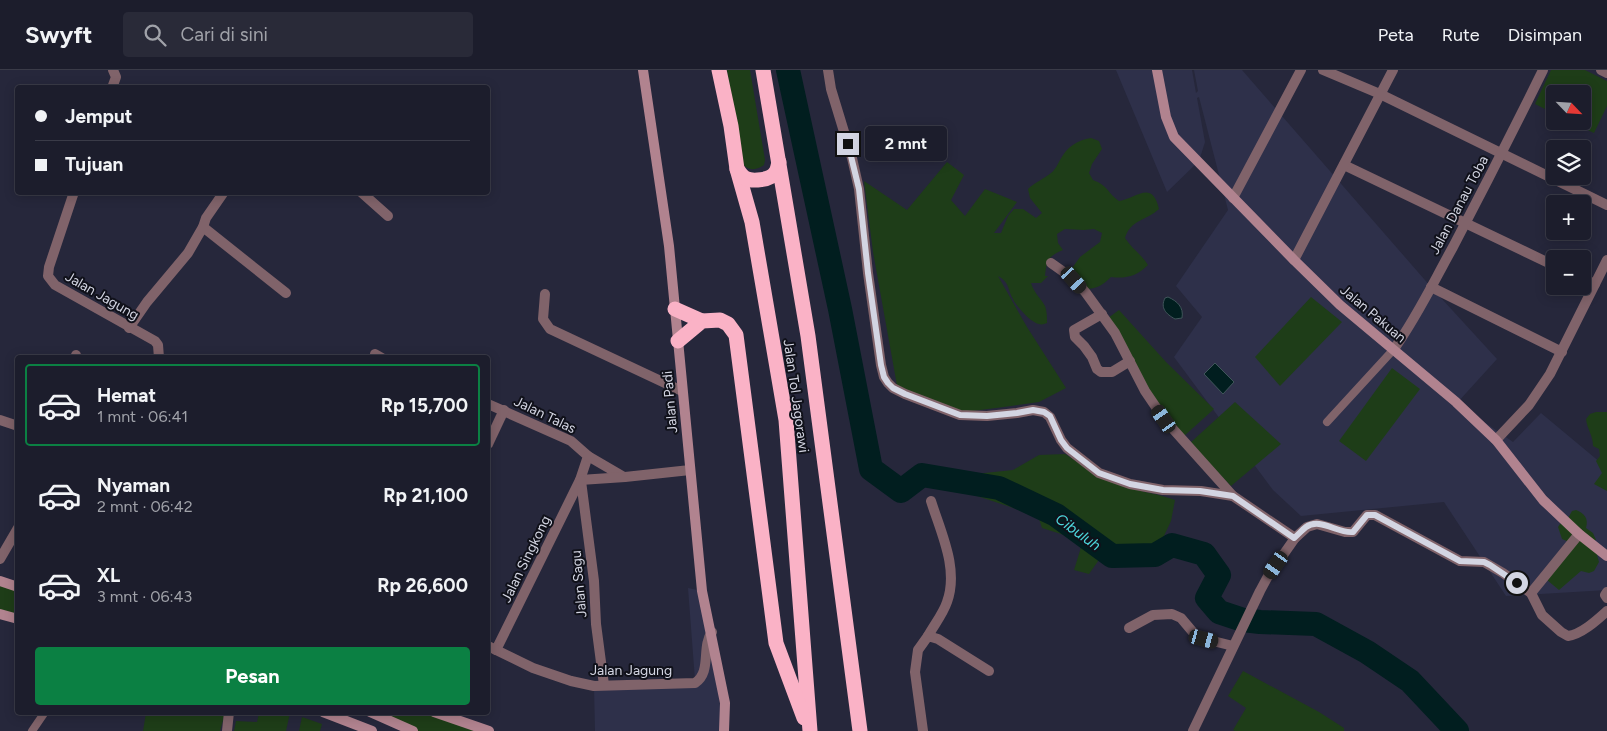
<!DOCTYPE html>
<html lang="id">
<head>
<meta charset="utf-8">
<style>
  body { margin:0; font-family:Figtree,sans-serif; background:#292a38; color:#f1f3f6; height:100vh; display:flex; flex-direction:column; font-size:19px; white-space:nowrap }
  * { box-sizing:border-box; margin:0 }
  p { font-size:16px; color:#a0a2a9 }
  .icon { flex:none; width:28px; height:28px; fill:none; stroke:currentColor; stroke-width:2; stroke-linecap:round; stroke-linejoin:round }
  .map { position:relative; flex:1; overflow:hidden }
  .sheet { position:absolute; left:15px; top:285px; width:475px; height:360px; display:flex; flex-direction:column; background:#1c1d2c; border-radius:5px; box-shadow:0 2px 12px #0003,0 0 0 1px #3a3b48 }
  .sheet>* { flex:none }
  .top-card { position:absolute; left:15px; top:15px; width:475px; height:110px; border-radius:5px; box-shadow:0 2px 12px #0003,0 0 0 1px #3a3b48; display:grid; align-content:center; height:110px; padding:0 20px; background:#1c1d2c }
  .needle { width:32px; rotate:115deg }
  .buttons { position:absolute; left:1546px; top:15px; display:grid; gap:10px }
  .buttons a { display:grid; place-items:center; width:45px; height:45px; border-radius:5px; background:#1c1d2c; box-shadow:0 2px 12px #0003,0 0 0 1px #3a3b48; font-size:25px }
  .end { position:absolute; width:22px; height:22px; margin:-11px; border:6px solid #d3d5e2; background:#111; box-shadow:0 0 0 2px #111 }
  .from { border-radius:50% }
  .bubble { position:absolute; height:35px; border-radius:5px; background:#1c1d2c; box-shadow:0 2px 12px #0003,0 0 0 1px #3a3b48; font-size:16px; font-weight:700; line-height:35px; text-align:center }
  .car { position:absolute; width:15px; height:30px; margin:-15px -8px; border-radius:6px; box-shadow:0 0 4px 1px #0007; background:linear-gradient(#222 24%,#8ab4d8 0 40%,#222 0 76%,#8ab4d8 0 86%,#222 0) }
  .top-card b { display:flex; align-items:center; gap:18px; height:48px; font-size:19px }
  .top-card b+b { border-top:1px solid #3a3b48 }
  .top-card i { width:12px; height:12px; background:#f1f3f6 }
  ul { padding:9px 0 0; list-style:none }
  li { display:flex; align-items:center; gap:15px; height:82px; margin:0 10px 8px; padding:0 10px; border:2px solid transparent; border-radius:5px }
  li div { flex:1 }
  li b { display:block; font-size:19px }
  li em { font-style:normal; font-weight:700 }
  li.on { border-color:#0b8043 }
  li>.icon { width:45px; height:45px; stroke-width:1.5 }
  .primary-button { display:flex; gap:10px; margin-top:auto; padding:10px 20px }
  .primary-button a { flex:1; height:58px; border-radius:5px; background:#0b8043; color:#fff; font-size:20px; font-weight:700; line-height:58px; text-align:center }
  header { display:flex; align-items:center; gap:30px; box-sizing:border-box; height:70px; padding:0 25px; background:#1c1d2c; border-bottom:1px solid #3a3b48 }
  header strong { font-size:24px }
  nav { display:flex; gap:28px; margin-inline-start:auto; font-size:18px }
  .search { width:350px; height:45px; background:#292a38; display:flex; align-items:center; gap:12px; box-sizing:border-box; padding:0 18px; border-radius:5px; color:#a0a2a9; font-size:19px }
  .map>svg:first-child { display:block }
  .built { fill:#2e304a }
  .green { fill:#1e3d18 }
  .water { fill:#011e1f; stroke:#40555a }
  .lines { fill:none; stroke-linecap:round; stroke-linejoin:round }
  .river { stroke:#011e1f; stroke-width:24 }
  .lane { stroke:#80636a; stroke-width:8 }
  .street { stroke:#80636a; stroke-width:10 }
  .secondary { stroke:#b1838f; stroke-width:10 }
  .highway { stroke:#fab2c6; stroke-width:15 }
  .route { stroke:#d3d5e2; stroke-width:6 }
  .labels { text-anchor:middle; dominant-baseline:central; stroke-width:4; stroke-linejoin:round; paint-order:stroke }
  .street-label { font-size:14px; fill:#d3d5e2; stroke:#10111a }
  .water-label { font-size:15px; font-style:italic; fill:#4cd6db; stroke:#10111a }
</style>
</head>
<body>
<header>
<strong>Swyft</strong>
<div class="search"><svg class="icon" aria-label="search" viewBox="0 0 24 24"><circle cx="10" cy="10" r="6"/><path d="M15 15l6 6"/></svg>Cari di sini</div>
<nav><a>Peta</a><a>Rute</a><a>Disimpan</a></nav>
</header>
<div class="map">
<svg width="1607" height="661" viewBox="0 0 1607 661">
  <rect width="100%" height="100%" fill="#26273b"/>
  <g class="built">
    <path d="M1116,0H1192L1196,23L1198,21L1194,0H1242L1431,217L1497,289L1457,333L1513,372L1541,343L1607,398V520L1506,526L1444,432L1301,446L1273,420L1174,287L1202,247L1176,216L1228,140L1199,27L1197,28L1205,72L1199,91L1167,122Z"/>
    <path d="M688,518L702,521L724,661H595L594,616L695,610Z"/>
  </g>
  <g class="green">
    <path d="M727,0H750L765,90L764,95C757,100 750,101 743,95Z"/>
    <path d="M1551,0H1585L1607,11V36L1594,63L1569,51H1582V24H1555V44L1535,34Z"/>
    <path d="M1091,68L1099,71L1102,79L1092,94L1089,103L1093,110C1109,116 1107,123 1119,131C1136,129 1152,109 1159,139C1146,151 1131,149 1125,168C1132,179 1142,185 1148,195C1137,206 1126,209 1111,207C1103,215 1097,219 1085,219L1070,201L1080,187L1100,172L1102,163L1094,159L1084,160L1065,159L1057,164L1058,173L1063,180C1047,187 1047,190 1045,206H1048L1041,213H1031C1034,223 1040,227 1045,236C1047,241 1047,248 1047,253C1044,254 1042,255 1039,254C1031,253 1016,236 1013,229C1007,218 1010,213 998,206L1027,257L1066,318L1039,332L1004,337L956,343L898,321L873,182L864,111L907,140L947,92L964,105L951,130L965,146L985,119L1017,132L994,163H1001L1008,146L1014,139H1023L1036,148L1042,143L1030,128L1028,119C1035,112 1044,109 1051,103C1055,100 1058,94 1060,90C1067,77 1077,70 1091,68Z"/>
    <path d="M1311,227L1342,252L1280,316L1255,287Z"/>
    <path d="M1119,240L1166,292L1214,339L1183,367L1155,332L1108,248Z"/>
    <path d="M1392,298L1420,319L1366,391L1339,371Z"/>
    <path d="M1235,332L1281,374L1231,416L1190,373Z"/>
    <path d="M1596,342H1607V421L1594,414L1602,403L1596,391L1600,386L1599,379L1593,376C1593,365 1587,359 1586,349L1590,344Z"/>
    <path d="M1065,384C1084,396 1104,411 1126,417C1142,422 1159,424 1175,430L1171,451L1155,485L1125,496L1101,487L1089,504L1074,500L1083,471L1042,458L1038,446L971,424L975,404L1013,400L1039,385Z"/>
    <path d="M1576,440C1584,443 1589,448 1586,458L1593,463L1596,470H1594L1600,484L1597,485L1599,492L1594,501L1589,503L1581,501L1559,520L1547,510L1569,472L1562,469L1558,457L1560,454L1566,452L1572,441Z"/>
    <path d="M0,511L17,517V549L0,544Z"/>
    <path d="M1243,601L1319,642L1344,658V661H1235L1233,660L1246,638L1228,626Z"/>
    <path d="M146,643H225L220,661H143Z"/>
    <path d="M259,643H290L286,661H234L236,651L257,652Z"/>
    <path d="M370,643H434L489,661H415Z"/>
    <path d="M302,647L322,654L320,661H299Z"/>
  </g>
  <g class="water">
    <path d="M1168,227C1177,231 1184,237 1182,248L1175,249C1166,244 1160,238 1165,228Z"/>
    <path d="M1215,293L1234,312L1223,324L1204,304Z"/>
  </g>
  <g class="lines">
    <path class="river" d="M788,0L840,239L871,399L901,421L922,405L999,418L1056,445L1112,486L1155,485L1172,475L1204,484L1219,505L1207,528L1219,542L1243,550L1260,552L1316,554L1367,582L1410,611L1457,661"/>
    <g class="lane">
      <path d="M1327,352L1394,279"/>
      <path d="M32,661L45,642"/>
    </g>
    <g class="street">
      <path d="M828,0L831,19L852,88L859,119L868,203L881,295L884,307L888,313L893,318L905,324L960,345L987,346L1017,343L1033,340L1044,342L1050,347L1061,370L1067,378L1099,403L1130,414L1163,420L1201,421L1233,426"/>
      <path d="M1323,0L1380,24L1607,135"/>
      <path d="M1601,0L1607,3"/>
      <path d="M112,18L116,7L113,0"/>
      <path d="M1344,95L1555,196"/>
      <path d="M74,122L49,197L48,206L55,215L155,271L158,275L159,288"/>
      <path d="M361,122L388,146"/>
      <path d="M1233,128L1301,0"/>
      <path d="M203,157L286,223"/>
      <path d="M1294,190L1393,0"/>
      <path d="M1051,193L1075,210L1086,223L1115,263L1145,321L1164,349L1233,426L1295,468"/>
      <path d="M1582,208L1595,214"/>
      <path d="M1431,217L1562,282"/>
      <path d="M545,224L543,249L550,259L682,321"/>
      <path d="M1102,244L1074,260L1075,267L1084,276L1092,287L1097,299L1101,302H1112L1130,291"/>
      <path d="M129,258L147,232L188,183L203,157L206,148L224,122"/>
      <path d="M1394,279C1417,247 1434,211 1453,177C1484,118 1514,59 1543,0"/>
      <path d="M375,284L382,288"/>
      <path d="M75,288L76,285"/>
      <path d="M488,334L571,371L588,386L580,410L496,580"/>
      <path d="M0,350L18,356"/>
      <path d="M1496,370L1529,335L1550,304L1607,190"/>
      <path d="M488,374L504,340"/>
      <path d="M588,386L624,407"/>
      <path d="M580,410L625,407L690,400"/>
      <path d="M581,411L594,511L596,554L604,615"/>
      <path d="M0,489L18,458"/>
      <path d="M1607,522L1605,525L1607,528"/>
      <path d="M1531,523L1579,464"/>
      <path d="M1129,558L1153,545L1172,544L1181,548L1197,567L1233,576"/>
      <path d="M928,566C934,555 943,544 947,532C959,499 941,463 931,431"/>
      <path d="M488,576L533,598L571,611L594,616L695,613C712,602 701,577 712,562"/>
      <path d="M227,661L229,642"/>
      <path d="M923,661L915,602L918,580L928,566L938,569L989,601"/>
      <path d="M1193,661L1260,521L1267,508L1295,468L1307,457L1317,454L1345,462H1353L1367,445H1375L1460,491L1484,492L1503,503L1531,523L1542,545L1561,562L1568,566C1582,564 1597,550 1607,541"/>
    </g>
    <g class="secondary">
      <path d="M643,0L669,176L702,521L725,633L724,661"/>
      <path d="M1157,0L1166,47L1174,67L1294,190L1340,235L1456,332L1496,370L1543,430L1579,464L1607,486"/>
      <path d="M0,511L18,517"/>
      <path d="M0,544L18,549"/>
      <path d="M323,642L372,661"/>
      <path d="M370,642L413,661"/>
      <path d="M434,642L489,661"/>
    </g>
    <g class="highway">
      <path d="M719,0L731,56L737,99L752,152L786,350L810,661"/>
      <path d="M763,0L808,266L860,661"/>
      <path d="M737,99C739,102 742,106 745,108C752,112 771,110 775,103C778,100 778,95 779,92"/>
      <path d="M675,239L702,251"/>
      <path d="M678,271L702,251L720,250L728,254L736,265L776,573L804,648"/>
    </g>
  </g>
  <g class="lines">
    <path class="route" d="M848,74L859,119L868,203L881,295L884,307L888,313L893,318L905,324L960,345L987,346L1017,343L1033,340L1044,342L1050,346L1061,370L1067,378L1099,403L1130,414L1163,420L1200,421L1233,426L1294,468C1298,465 1302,460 1306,457C1320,447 1338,464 1353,462L1367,445H1375L1460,491L1484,492L1490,495L1517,513"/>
  </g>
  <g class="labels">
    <g class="street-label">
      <text transform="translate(1459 135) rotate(-62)">Jalan Danau Toba</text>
      <text transform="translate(102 226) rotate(30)">Jalan Jagung</text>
      <text transform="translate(1373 244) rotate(40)">Jalan Pakuan</text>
      <text transform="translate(796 326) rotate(82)">Jalan Tol Jagorawi</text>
      <text transform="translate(670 332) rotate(-95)">Jalan Padi</text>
      <text transform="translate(545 345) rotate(26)">Jalan Talas</text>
      <text transform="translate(526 489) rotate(-64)">Jalan Singkong</text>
      <text transform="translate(579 514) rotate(-95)">Jalan Sagu</text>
      <text x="631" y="600">Jalan Jagung</text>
    </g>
    <g class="water-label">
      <text transform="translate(1078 462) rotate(36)">Cibuluh</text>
    </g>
  </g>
</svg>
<div class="buttons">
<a><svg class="needle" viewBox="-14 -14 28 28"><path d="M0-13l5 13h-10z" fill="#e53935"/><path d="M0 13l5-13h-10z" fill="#a0a2a9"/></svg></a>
<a><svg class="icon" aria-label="layers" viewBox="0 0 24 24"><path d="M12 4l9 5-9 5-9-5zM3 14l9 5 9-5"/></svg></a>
<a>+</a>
<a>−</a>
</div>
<i class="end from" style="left:1517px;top:513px"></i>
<i class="end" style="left:848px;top:74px"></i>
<div class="bubble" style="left:865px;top:56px;width:82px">2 mnt</div>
<i class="car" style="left:1074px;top:210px;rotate:138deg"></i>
<i class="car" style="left:1164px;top:349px;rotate:325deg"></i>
<i class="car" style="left:1276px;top:495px;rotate:215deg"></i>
<i class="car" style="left:1204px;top:569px;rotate:105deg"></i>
<div class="top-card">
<b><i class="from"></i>Jemput</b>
<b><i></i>Tujuan</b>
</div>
<section class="sheet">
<ul>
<li class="on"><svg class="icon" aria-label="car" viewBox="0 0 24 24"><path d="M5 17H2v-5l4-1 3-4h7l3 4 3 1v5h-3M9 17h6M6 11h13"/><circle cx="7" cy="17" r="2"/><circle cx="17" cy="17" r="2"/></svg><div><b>Hemat</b><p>1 mnt · 06:41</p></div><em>Rp 15,700</em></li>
<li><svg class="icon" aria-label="car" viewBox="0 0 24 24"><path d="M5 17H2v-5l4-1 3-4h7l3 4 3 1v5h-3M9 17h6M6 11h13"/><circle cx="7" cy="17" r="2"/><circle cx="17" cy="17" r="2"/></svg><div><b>Nyaman</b><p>2 mnt · 06:42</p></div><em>Rp 21,100</em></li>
<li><svg class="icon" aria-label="car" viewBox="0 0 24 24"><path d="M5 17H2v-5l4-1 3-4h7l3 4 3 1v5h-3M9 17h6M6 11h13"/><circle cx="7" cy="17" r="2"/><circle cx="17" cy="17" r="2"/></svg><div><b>XL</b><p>3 mnt · 06:43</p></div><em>Rp 26,600</em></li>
</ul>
<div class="primary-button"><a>Pesan</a></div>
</section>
</div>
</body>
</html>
